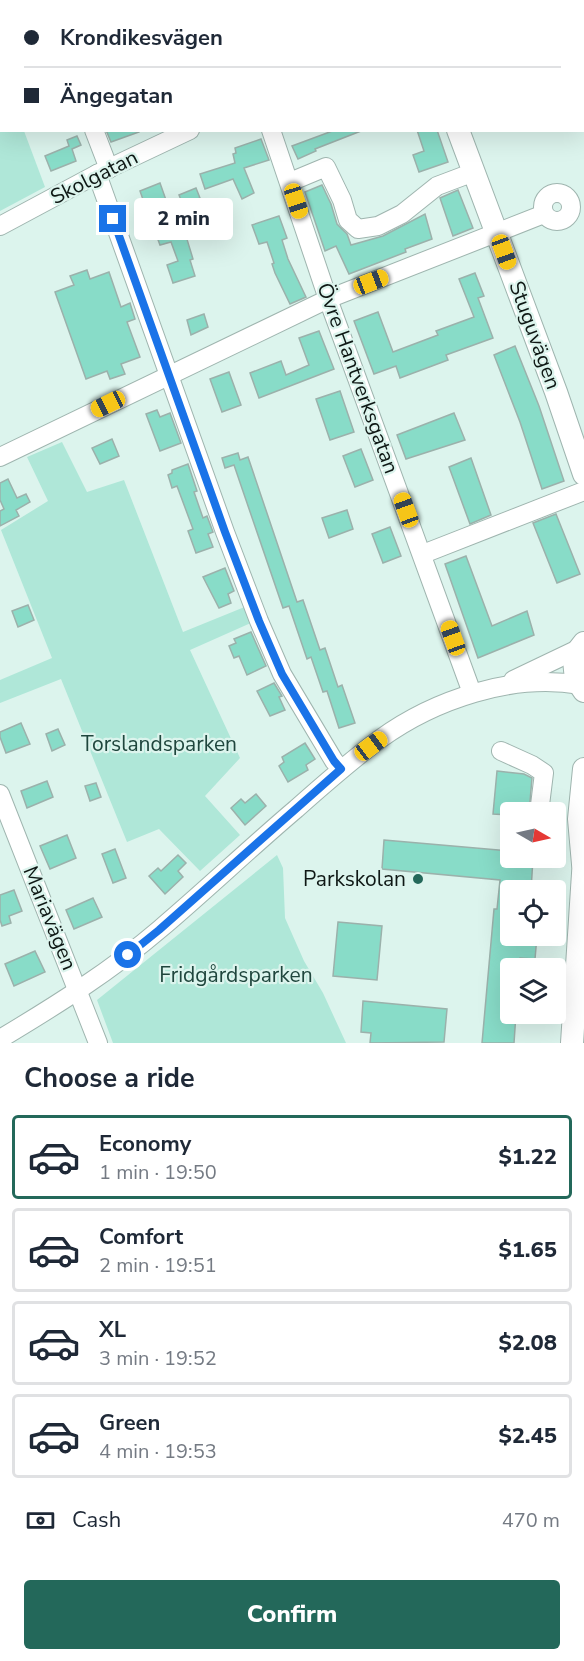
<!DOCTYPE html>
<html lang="en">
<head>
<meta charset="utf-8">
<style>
  body { margin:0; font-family:"Nunito Sans",sans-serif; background:#f2f2f3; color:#1f2937; height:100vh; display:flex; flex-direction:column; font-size:22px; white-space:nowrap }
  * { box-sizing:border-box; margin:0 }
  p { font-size:20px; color:#747a83 }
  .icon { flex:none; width:33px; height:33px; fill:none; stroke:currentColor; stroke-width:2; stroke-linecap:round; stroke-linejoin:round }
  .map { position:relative; height:1043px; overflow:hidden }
  .side { display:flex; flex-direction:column; background:#fff; flex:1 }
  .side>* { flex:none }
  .banner { position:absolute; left:0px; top:0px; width:585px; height:132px; box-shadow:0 6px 24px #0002; display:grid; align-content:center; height:132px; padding:0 24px; background:#fff }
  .needle { width:39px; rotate:99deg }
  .tools { position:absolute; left:500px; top:802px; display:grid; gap:12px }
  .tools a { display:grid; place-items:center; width:66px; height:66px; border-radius:6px; background:#fff; box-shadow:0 6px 24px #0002; font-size:30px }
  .end { position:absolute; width:27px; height:27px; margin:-14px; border:8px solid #1a73e8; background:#fff; box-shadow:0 0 0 3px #fff }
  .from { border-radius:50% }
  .bubble { position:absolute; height:42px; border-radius:6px; background:#fff; box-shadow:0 6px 24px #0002; font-size:20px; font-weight:800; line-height:42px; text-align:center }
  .car { position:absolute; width:18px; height:36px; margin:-18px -9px; border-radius:8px; box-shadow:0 0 4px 2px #0007; background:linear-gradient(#f5c518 24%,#345 0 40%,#f5c518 0 76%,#345 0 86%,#f5c518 0) }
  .banner b { display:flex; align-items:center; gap:21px; height:57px; font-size:22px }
  .banner b+b { border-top:2px solid #e0e1e3 }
  .banner i { width:15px; height:15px; background:#1f2937 }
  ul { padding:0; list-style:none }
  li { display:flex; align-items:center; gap:18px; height:84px; margin:0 12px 9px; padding:0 12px; border:3px solid #e0e1e3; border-radius:6px }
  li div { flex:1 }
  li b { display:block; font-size:22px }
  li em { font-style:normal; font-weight:800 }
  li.active { border-color:#23685a }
  li>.icon { width:54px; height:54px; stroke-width:1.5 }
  h2 { padding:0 24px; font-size:27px; line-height:72px }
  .pay { display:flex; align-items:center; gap:15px; height:66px; padding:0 24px; font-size:22px }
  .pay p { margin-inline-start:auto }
  .action { display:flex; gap:12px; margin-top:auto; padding:12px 24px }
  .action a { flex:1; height:69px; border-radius:6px; background:#23685a; color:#fff; font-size:24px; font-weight:800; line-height:69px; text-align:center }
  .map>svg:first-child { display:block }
  .green { fill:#afe7d8 }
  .building { fill:#88dcc8; stroke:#9bb1ab; stroke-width:1.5 }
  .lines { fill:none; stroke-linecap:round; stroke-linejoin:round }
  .minor-casing { stroke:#9fb5af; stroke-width:20 }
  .major-casing { stroke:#9fb5af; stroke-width:24 }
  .minor { stroke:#fff; stroke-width:18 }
  .major { stroke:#fff; stroke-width:22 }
  .route { stroke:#1a73e8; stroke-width:8 }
  .poi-dot { fill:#23685a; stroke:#dcf4ed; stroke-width:2 }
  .labels { text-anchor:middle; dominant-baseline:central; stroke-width:4.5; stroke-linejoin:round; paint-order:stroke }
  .street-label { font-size:21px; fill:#0e1714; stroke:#dcf4ed }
  .park-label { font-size:21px; fill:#1f463d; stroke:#dcf4ed }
  .poi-label { font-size:21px; fill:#0e1714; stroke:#dcf4ed; text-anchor:end }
</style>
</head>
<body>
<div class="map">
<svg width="584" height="1043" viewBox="0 0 584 1043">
  <rect width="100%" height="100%" fill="#dcf4ed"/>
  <g class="green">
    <path d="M0,68L2,130L24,131L45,187L0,211Z"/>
    <path d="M62,442L87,492L124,480L183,632L247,606L253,622L190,650L240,758L205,796L240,835L200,871L159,829L127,842L61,679L0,703V680L52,658L1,530L48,501L27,457Z"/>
    <path d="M277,855L283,868L285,918L304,961L323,993L346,1043H113L97,1000Z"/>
  </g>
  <g class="building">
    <path d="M106,130H139V132L111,142Z"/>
    <path d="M335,130L361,131L315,149L316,151L298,159L292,146Z"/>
    <path d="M417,130H437L448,162L419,172L413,155L424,151Z"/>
    <path d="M77,136L81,145L72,149L76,161L51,171L45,156L69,146L67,140Z"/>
    <path d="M261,139L269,160L244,168L254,193L242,199L233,179L205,189L200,174L235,163L233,154L236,153L235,148Z"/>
    <path d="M160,183L166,200L146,208L140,191Z"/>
    <path d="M322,185L331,204L337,224L347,234L351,245L383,236L425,214L432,239L405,249L406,252L349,274L336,246L325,251L305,192Z"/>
    <path d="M196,188L200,198L183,205L179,195Z"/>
    <path d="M458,190L473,228L453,236L440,198Z"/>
    <path d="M279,216L287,238L282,240L288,259L306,297L290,304L275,273L272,264L274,263L267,242L259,244L252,225Z"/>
    <path d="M175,221L181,237L186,236L193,259L190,260L195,276L173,283L167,265L178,261L171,242L160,245L154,229Z"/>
    <path d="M87,270L90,279L109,272L121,307L130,303L135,319L127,322L140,357L121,364L125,374L110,379L107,371L86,379L55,292L74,285L70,276Z"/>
    <path d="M475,273L484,296L478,298L493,338L446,355L448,360L400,378L396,366L374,374L354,321L378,312L393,352L438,335L436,331L474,317L459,279Z"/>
    <path d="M204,314L208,327L191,335L187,320Z"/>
    <path d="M319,331L334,369L259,398L250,373L281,361L286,375L309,365L299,338Z"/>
    <path d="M515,346L539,406L564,481L542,489L520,422L494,355Z"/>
    <path d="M229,372L241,405L222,412L210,379Z"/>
    <path d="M340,391L354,432L330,440L316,399Z"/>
    <path d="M157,410L160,417L170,413L181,443L160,451L146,414Z"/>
    <path d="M454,413L465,440L406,459L397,435Z"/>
    <path d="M112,439L119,456L100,464L92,448Z"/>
    <path d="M361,449L373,480L355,487L343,456Z"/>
    <path d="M238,453L240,460L248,457L297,602L303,600L320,650L325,648L338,687L342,685L355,723L339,728L327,691L323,692L311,657L307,659L289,606L283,608L234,465L225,468L222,458Z"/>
    <path d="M471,458L491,515L470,524L449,467Z"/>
    <path d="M188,464L197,491L194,492L203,518L207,516L213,532L208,534L213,547L196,553L188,531L193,529L177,486L172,488L168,475L172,473V470Z"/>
    <path d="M8,479L17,498L26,494L30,502L16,510L19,516L0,526V511L4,509L0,500V483Z"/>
    <path d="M347,510L353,529L329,538L322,518Z"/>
    <path d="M556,514L580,574L557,583L533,523Z"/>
    <path d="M390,527L401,556L383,563L372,534Z"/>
    <path d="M466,556L492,626L527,611L534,635L478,658L445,564Z"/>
    <path d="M225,568L234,591L228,594L231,603L219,608L203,577Z"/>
    <path d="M28,605L34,620L18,627L12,611Z"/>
    <path d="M251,632L266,666L247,675L239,656L234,658L229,646L236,643L234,639Z"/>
    <path d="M274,683L282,696L279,697L285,710L270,716L257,691Z"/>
    <path d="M21,723L30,744L6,753L0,737V732Z"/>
    <path d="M58,729L65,745L52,751L46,734Z"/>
    <path d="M305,743L315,759L306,765L308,770L288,782L279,766L284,762L282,757Z"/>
    <path d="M497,771L524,774L532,778L529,813H510V815L493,814Z"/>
    <path d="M47,781L53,797L27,808L21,791Z"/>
    <path d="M96,783L101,797L90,801L85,786Z"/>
    <path d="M256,794L266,806L245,825L231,808L241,799L245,803Z"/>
    <path d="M67,835L76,858L50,869L40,846Z"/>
    <path d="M384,840L510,851V858H533L531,891H510V936H537L535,959L520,958L519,969H510V1014H516L514,1043H482L494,909H497L500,880L382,869Z"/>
    <path d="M115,849L126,878L113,883L102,854Z"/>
    <path d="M178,855L186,863L178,871L183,877L165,894L149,876L158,868L161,871Z"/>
    <path d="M14,890L22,911L9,916L11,923L2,926L0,920V895Z"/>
    <path d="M93,898L102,917L74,929L66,910Z"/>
    <path d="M338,922L382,926L377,980L333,976Z"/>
    <path d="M35,951L45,972L14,986L5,964Z"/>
    <path d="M363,1001L447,1009L444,1042L370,1043L371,1033L361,1032Z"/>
  </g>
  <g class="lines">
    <defs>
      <g id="minor">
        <path d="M43,0L44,2"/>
        <path d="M225,0L226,2"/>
        <path d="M451,0L452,2"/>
        <path d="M94,130L109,169"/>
        <path d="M271,130L328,299L472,693"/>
        <path d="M97,174L225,532L259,621L282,674L334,761L341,769"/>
        <path d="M290,182L326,167L342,200L348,220L358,229L378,226L402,214L437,186L474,172"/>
        <circle cx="557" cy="207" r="14"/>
        <path d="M0,226L97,174L190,130"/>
        <path d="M0,457L328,299L544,214"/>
        <path d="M423,554L584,491"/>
        <path d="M513,680L580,648"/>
        <path d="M501,751L532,765L544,773L540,805"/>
        <path d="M0,794L98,1043"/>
        <path d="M0,1039C55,1006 111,971 160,929C206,890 250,848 296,809C323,785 350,761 380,739C434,700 512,673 580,685"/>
      </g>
      <g id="major">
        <path d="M406,0L407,2"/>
        <path d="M458,130L556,392L584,474"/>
        <path d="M584,643C571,657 572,676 584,691"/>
        <path d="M583,864L579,819L584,769"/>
        <path d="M572,1043L584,858"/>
      </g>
    </defs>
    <use href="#minor" class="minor-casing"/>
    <use href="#major" class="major-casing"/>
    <use href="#minor" class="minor"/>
    <use href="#major" class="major"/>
  </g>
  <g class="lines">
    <path class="route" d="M113,219L225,532L259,621L282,674L334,761L341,769L159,930L128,955"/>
  </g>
  <circle class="poi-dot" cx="418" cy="879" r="6"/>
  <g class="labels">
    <g class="street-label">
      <text transform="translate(94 177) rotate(-27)">Skolgatan</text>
      <text transform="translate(535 335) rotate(70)">Stuguvägen</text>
      <text transform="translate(358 378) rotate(70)">Övre Hantverksgatan</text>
      <text transform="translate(50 918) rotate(68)">Mariavägen</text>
    </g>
    <g class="park-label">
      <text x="159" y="744">Torslandsparken</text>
      <text x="236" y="975">Fridgårdsparken</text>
    </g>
    <g class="poi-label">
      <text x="406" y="879">Parkskolan</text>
    </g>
  </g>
</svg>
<div class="tools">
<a><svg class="needle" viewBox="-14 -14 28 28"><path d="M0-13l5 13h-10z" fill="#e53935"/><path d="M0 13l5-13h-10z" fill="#747a83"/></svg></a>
<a><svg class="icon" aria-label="locate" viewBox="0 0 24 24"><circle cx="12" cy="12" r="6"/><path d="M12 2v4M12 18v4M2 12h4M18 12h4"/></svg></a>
<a><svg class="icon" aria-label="layers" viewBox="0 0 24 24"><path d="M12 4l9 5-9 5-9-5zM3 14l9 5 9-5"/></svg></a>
</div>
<i class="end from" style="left:128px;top:955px"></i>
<i class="end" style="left:113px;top:219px"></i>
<div class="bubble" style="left:134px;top:198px;width:99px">2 min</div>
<i class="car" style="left:296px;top:201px;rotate:162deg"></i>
<i class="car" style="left:504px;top:252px;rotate:160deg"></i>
<i class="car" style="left:371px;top:282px;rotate:69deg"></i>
<i class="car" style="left:108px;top:404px;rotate:244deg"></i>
<i class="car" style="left:406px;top:510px;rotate:340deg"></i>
<i class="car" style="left:453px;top:638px;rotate:340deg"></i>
<i class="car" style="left:371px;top:746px;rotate:53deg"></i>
<div class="banner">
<b><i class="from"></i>Krondikesvägen</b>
<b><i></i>Ängegatan</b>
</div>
</div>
<section class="side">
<h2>Choose a ride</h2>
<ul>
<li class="active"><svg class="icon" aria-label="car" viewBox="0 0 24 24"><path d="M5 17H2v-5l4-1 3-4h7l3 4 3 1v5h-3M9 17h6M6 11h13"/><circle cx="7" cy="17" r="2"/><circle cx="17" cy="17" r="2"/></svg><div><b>Economy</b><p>1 min · 19:50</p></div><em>$1.22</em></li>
<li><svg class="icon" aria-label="car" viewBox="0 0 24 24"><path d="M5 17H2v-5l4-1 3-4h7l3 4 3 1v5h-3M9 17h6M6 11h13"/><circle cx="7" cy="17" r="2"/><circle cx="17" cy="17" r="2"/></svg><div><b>Comfort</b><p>2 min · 19:51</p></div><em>$1.65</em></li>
<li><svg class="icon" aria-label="car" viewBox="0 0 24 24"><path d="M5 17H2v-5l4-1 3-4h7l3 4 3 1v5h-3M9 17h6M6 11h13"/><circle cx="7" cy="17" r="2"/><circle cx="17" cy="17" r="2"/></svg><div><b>XL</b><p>3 min · 19:52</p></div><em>$2.08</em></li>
<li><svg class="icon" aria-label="car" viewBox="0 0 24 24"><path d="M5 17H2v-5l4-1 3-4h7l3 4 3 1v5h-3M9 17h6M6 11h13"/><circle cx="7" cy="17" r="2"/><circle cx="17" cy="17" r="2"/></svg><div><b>Green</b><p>4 min · 19:53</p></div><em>$2.45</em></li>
</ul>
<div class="pay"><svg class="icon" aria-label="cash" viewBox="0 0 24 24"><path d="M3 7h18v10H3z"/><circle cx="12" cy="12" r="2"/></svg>Cash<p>470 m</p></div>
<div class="action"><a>Confirm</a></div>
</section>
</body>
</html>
